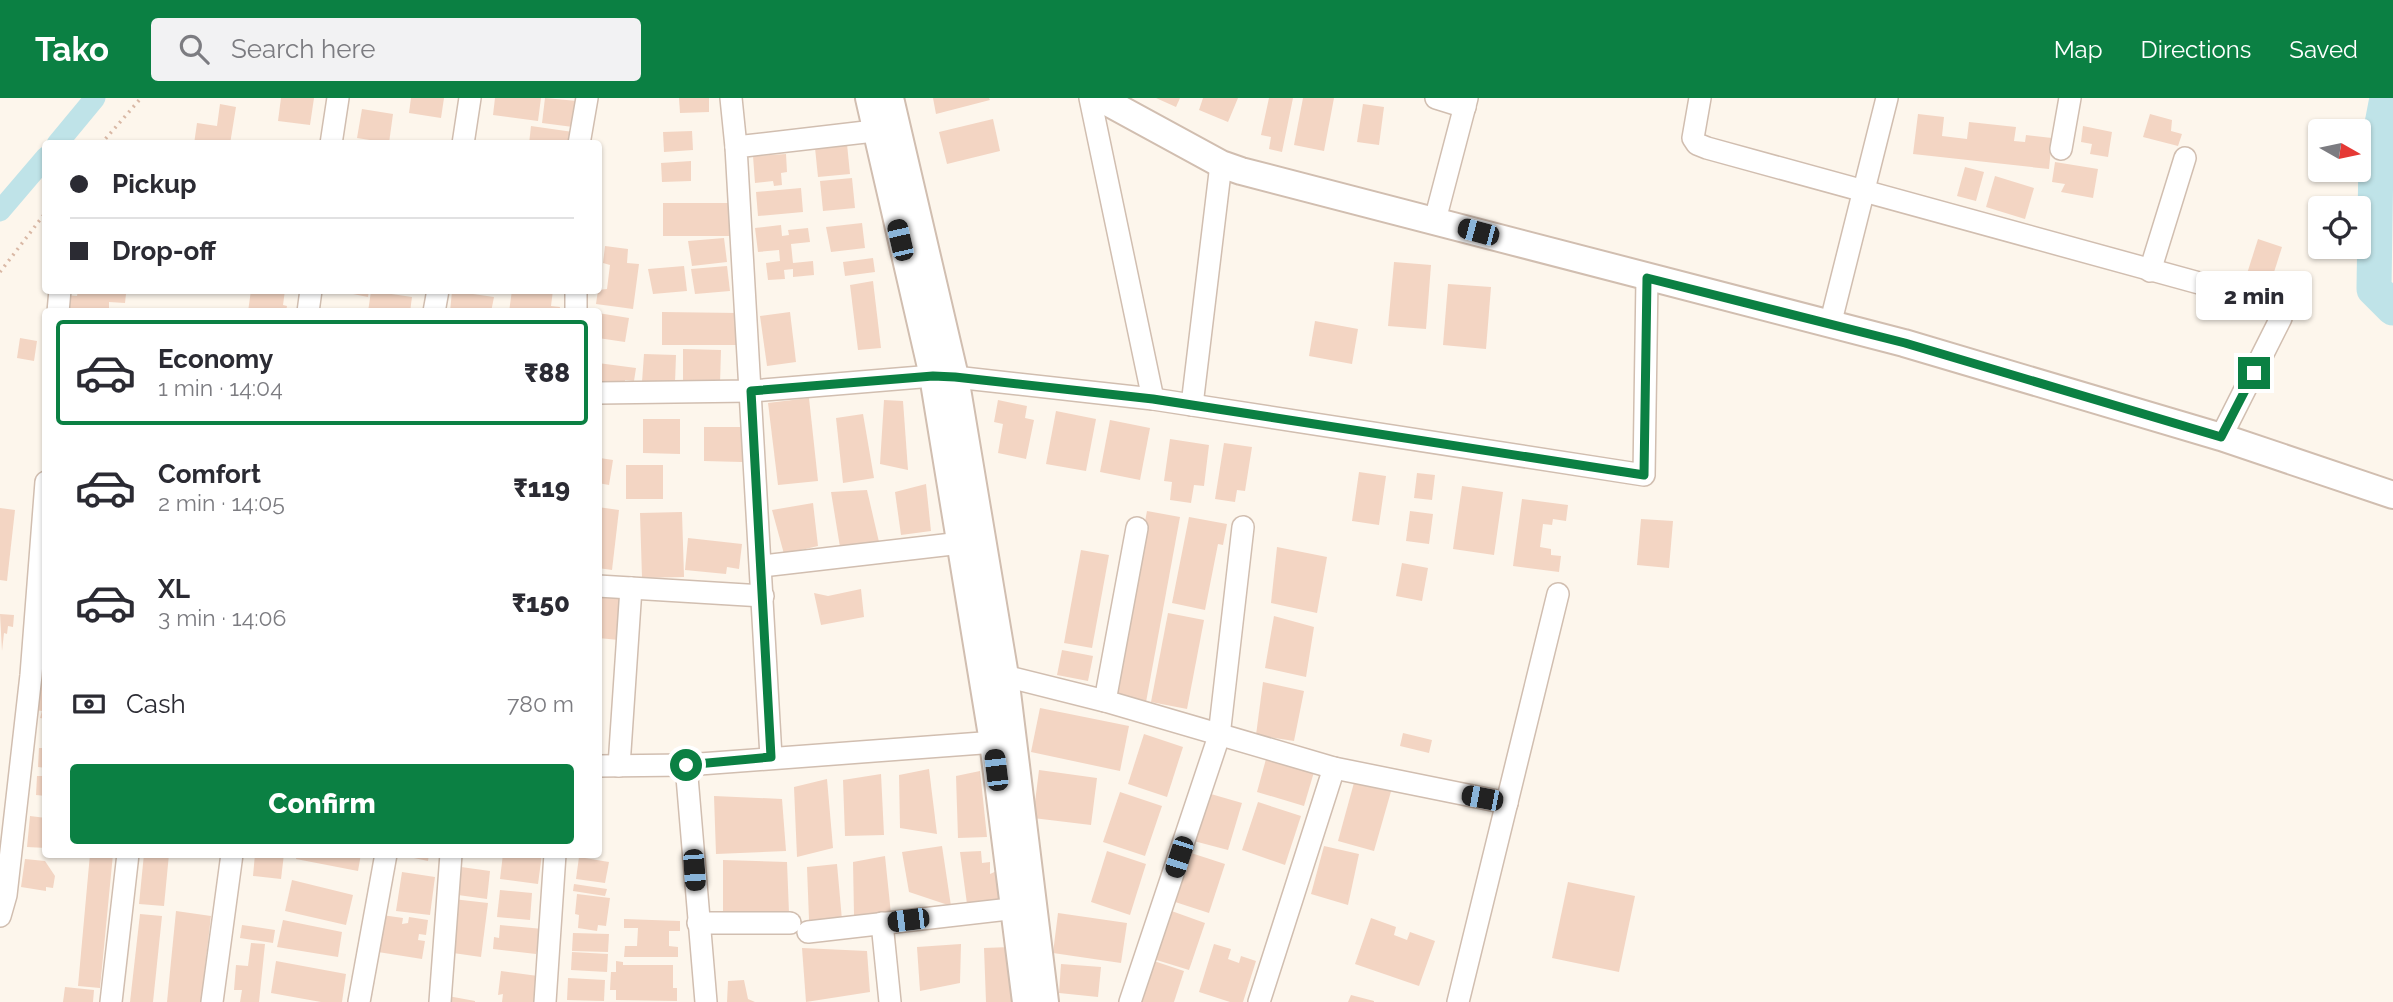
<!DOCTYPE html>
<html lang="en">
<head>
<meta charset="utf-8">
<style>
  body { margin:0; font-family:Raleway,sans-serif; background:#f2f2f3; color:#2b2b33; height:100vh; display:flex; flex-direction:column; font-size:26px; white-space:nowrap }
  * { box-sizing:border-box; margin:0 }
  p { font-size:23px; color:#7c7c81 }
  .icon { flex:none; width:38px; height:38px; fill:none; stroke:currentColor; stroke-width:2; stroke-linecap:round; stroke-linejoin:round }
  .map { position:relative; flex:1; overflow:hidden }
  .drawer { position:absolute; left:42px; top:210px; width:560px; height:550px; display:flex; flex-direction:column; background:#fff; border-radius:7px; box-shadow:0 2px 5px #0004 }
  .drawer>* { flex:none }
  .hud { position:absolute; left:42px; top:42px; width:560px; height:154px; border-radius:7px; box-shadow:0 2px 5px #0004; display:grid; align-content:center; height:154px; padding:0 28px; background:#fff }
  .needle { width:46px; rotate:99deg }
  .fabs { position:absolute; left:2308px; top:21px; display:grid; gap:14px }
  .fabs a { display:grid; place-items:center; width:63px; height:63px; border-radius:7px; background:#fff; box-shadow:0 2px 5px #0004; font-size:35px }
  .end { position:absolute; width:32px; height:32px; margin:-16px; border:9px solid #0b8043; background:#fff; box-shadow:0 0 0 4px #fff }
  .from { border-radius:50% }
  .bubble { position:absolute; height:49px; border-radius:7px; background:#fff; box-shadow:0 2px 5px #0004; font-size:23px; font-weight:800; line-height:49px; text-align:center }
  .car { position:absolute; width:21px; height:42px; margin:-21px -10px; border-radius:9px; box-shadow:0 0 5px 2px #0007; background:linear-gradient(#222 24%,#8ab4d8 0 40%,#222 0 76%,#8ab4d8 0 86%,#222 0) }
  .hud b { display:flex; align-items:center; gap:24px; height:66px; font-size:26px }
  .hud b+b { border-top:2px solid #e1e1e2 }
  .hud i { width:18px; height:18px; background:#2b2b33 }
  ul { padding:12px 0 0; list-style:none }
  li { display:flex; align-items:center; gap:21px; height:105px; margin:0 14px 10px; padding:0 14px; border:4px solid transparent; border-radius:7px }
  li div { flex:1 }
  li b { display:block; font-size:26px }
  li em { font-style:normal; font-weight:800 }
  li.on { border-color:#0b8043 }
  li>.icon { width:63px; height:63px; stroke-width:1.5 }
  .pay { display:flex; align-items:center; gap:18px; height:77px; padding:0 28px; font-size:26px }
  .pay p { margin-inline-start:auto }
  .button { display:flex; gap:14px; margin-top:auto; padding:14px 28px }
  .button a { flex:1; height:80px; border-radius:7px; background:#0b8043; color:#fff; font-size:28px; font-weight:800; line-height:80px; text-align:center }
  header { display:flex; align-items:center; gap:42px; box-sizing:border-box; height:98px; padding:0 35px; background:#0b8043; color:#fff }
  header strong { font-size:33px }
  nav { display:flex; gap:38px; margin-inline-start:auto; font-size:24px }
  .search { width:490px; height:63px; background:#f2f2f3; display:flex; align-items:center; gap:18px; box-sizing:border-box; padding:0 24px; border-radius:7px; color:#7c7c81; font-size:26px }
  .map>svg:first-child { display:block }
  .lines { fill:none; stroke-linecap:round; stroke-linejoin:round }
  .canal { stroke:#bfe3e8; stroke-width:21 }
  .river { stroke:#bfe3e8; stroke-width:35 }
  .building { fill:#f3d5c3 }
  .minor-casing { stroke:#d1beb0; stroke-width:24 }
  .tertiary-casing { stroke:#d1beb0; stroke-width:30 }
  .path { stroke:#d9b8a5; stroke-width:3.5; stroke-dasharray:2 5; stroke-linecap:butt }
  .minor { stroke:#fff; stroke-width:21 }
  .tertiary { stroke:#fff; stroke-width:26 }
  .route { stroke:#0b8043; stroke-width:9 }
</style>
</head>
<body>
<header>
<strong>Tako</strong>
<div class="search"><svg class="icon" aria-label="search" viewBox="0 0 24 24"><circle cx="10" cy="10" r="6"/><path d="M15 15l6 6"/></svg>Search here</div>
<nav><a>Map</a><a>Directions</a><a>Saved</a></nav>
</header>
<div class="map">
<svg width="2393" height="904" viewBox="0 0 2393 904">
  <rect width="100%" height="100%" fill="#fdf6ec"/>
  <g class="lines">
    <g class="canal">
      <path d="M57,46L95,0"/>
      <path d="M0,113L46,59"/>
    </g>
    <path class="river" d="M2387,0L2376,57L2374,191L2393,210"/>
  </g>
  <g class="building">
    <path d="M281,0H314L310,27L278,23Z"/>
    <path d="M411,0H444L441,20L409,15Z"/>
    <path d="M495,0H541L538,23L493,17Z"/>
    <path d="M545,0L577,3L573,29L542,25Z"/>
    <path d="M679,0H709V14L680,15Z"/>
    <path d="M933,0H989L990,2L936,16Z"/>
    <path d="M1156,0H1180L1176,9Z"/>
    <path d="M1203,0H1238L1228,24L1199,12Z"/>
    <path d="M1269,0H1293L1282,54L1269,51L1271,39L1261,37Z"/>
    <path d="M1303,0H1334L1324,53L1294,47Z"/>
    <path d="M220,6L236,9L230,46H194L197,25L217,28Z"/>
    <path d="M1363,6L1384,9L1379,47L1357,44Z"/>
    <path d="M362,11L393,16L389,45L357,40Z"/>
    <path d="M1918,16L1944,19L1942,38L1967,41L1969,24L2016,29L2014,43L2025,44L2026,37L2052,40L2049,71L1913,56Z"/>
    <path d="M2150,16L2172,22L2171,33L2182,36L2178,48L2143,39Z"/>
    <path d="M993,21L1000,53L947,66L939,34Z"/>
    <path d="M531,28L573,34L571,46H529Z"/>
    <path d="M2083,28L2112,34L2108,59L2090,56L2092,46L2081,44Z"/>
    <path d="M692,33L693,52L664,54L663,34Z"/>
    <path d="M847,46L850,76L818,79L815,50Z"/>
    <path d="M786,56L787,74L781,75L782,87L774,88L773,83L755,85L753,58Z"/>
    <path d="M691,63V83L662,84L661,65Z"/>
    <path d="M2055,64L2098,71L2093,100L2061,94L2065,86L2052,84Z"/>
    <path d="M1965,69L1984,74L1976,103L1957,98Z"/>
    <path d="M1995,78L2034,90L2025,121L1986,109Z"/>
    <path d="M852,80L855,110L823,113L820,83Z"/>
    <path d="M801,90L803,114L758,118L756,94Z"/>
    <rect x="663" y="105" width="71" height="33"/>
    <path d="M862,125L865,150L831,154L826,129Z"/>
    <path d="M781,127L782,138L789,137L788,132L808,130L810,144L791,146L793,165L813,163L814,177L793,179V171L784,172L785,181L768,182L766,165L780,163L779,152L758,154L755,130Z"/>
    <path d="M724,140L727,164L692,168L688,143Z"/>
    <path d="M2258,141L2282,149L2269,190L2245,182Z"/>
    <path d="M605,148L628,151L627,165L639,166L633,211L596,206L598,192L607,191L610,167L603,165Z"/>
    <path d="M873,160L875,174L845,178L843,164Z"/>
    <path d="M1394,164L1431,167L1426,231L1388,228Z"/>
    <path d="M684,168L687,193L653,196L648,171Z"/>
    <path d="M727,168L730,193L695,196L691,171Z"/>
    <path d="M873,183L881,250L858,252L850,187Z"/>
    <path d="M1448,186L1491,189L1486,251L1443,247Z"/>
    <path d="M78,192L126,196L125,205L109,204V214H63L65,197L77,198Z"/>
    <path d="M251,192H285L283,207L287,208L286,214H248Z"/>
    <path d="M333,192H369L368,199Z"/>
    <path d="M512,192H553L551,208L560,209L559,214H509Z"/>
    <path d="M371,193L412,199L410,214H368Z"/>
    <path d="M452,193L494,199L491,214H450Z"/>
    <path d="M662,214L739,215L738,247H662Z"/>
    <path d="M790,214L796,264L767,268L760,218Z"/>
    <path d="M598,215L629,220L625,244L598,240Z"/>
    <path d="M1315,223L1358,231L1352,266L1309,258Z"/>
    <path d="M20,240L37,243L34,263L17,260Z"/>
    <path d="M683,251L721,252L720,286H683Z"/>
    <path d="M644,256L676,257L675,285L642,284Z"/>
    <path d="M598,265L636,270L634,283L625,282V288L598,285Z"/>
    <path d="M809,300L818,383L778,387L768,305Z"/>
    <path d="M884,302L903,303L908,372L880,366Z"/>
    <path d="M998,302L1027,308L1025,320L1034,322L1026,361L998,355L1003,326L994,324Z"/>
    <path d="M1056,313L1096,321L1086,373L1046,366Z"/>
    <path d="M863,316L874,380L843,385L836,320Z"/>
    <path d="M643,321H680V356L643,355Z"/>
    <path d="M1110,322L1150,330L1140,382L1100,374Z"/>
    <path d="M704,329H742V364L704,363Z"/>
    <path d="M1170,341L1209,347L1204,388L1194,387L1191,405L1170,402L1172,384L1164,383Z"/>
    <path d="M1224,345L1252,349L1245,393L1237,392L1235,404L1215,401Z"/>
    <path d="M600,360L613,362L609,387L598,385Z"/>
    <rect x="626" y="367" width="37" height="34"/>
    <path d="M1359,374L1386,378L1379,427L1352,423Z"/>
    <path d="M1417,375L1435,377L1432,402L1414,400Z"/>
    <path d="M926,386L931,433L901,437L895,394Z"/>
    <path d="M1462,388L1503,394L1494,457L1453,451Z"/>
    <path d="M867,392L879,444L840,449L831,394Z"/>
    <path d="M1522,401L1568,407L1566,423L1553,421L1552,427L1543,426L1540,449L1551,451V457L1561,458L1559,474L1513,468Z"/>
    <path d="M813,405L818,448L784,456L772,412Z"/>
    <path d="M598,409L619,412L612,472L598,470Z"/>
    <path d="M0,410L15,412L7,483L0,482Z"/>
    <path d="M1147,413L1180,419L1146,604L1112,597Z"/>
    <path d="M1410,413L1433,416L1429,446L1406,443Z"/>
    <path d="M682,414L684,479L642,480L640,415Z"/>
    <path d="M1189,419L1227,426L1223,447L1218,446L1205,512L1172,505Z"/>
    <path d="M1641,421L1673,423L1669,470L1637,467Z"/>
    <path d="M688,440L742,446L739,471L727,469L726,476L685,472Z"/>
    <path d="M1277,449L1327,459L1317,515L1271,505Z"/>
    <path d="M1081,452L1109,457L1092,550L1064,545Z"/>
    <path d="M1402,465L1428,470L1422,503L1396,498Z"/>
    <path d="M861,491L864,519L821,527L814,495L828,498Z"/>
    <path d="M598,496L623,498L619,542L598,540Z"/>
    <path d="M1168,515L1204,522L1187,611L1151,604Z"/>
    <path d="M0,516L14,517L13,529L8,528L7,536L4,535L2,553Z"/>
    <path d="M1274,518L1314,529L1306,579L1265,570Z"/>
    <path d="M1062,552L1093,558L1088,583L1057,577Z"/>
    <path d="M38,584L46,585V621L40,620L42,613L34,612Z"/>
    <path d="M1263,584L1304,593L1294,643L1256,637Z"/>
    <path d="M1040,610L1129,628L1120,673L1031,654Z"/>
    <path d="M1403,635L1432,642L1429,655L1400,648Z"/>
    <path d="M1144,636L1183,649L1167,699L1128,686Z"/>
    <path d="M39,650H46V670L38,669Z"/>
    <path d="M1266,661L1314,674L1304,708L1257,694Z"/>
    <path d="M929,671L937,736L900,730L899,677Z"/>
    <path d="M1039,672L1097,680L1091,727L1033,720Z"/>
    <path d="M980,673L987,739L958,740L956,678Z"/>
    <path d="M881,676L884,737L845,738L843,682Z"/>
    <path d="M37,678H46V698L36,697Z"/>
    <path d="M827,681L833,750L797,759L794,689Z"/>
    <path d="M1355,681L1392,690L1374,753L1338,743Z"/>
    <path d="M1120,694L1162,708L1145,758L1103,744Z"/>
    <path d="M1204,694L1242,705L1228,752L1190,742Z"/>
    <path d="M714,698L782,701L786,753L716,756Z"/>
    <path d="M1258,704L1301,718L1285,767L1242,752Z"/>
    <path d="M30,718L46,720V750L27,749Z"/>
    <path d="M942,748L951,808L909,794L902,754Z"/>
    <path d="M1324,748L1359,756L1348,807L1311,796Z"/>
    <path d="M981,753L982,765L990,764V776L999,772L1004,803L967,806L960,754Z"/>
    <path d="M1107,753L1146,766L1130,817L1091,804Z"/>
    <path d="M1185,753L1225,766L1209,815L1169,802Z"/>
    <path d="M90,756H113L100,890L78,888Z"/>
    <path d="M144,756H169L164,808L139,806Z"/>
    <path d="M255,756H284L281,781L253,778Z"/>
    <path d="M297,756H361L358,773L296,761Z"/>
    <path d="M395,756H429L428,763Z"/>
    <path d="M503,756H542L538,786L500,781Z"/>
    <path d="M885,758L891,816L854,817L853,764Z"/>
    <path d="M579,759L609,764L605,785L576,781Z"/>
    <path d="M25,761L45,763L55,778L53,790L46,789V793L21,789Z"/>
    <path d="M723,762L787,764L789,815L723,813Z"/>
    <path d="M837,766L842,822H809L807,769Z"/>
    <path d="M461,769L490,773L487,801L458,797Z"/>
    <path d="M402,774L435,779L430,817L396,813Z"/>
    <path d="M292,782L353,797L346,827L285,813Z"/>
    <path d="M1568,784L1635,798L1619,874L1552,860Z"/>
    <path d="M574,786L607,791L605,798L573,793Z"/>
    <path d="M500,792L532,795L530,822L497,819Z"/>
    <path d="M577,796L610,800L606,828L598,827L597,833L578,830L579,817L575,816Z"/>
    <path d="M453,801L488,805L481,859L446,854Z"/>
    <path d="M1166,811L1205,825L1189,872L1150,860Z"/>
    <path d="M176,813L211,818L201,904H167Z"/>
    <path d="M1058,815L1127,825L1121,865L1053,855Z"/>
    <path d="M140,816L162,818L153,904H130Z"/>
    <path d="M382,817L403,820L402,826L408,825L409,819L428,822L426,837L419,836L418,842L425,843L422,861L378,854Z"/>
    <path d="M1371,820L1396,829L1394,837L1407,842L1410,834L1435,843L1419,888L1355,866Z"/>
    <path d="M624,821L680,823V833H669V848L678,849V859H624L625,848H637L638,830H624Z"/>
    <path d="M283,822L342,834L338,859L277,849Z"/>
    <path d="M242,827L275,832L273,845L240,840Z"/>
    <path d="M500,827L543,831L536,856L493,851L494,839L499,840Z"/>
    <path d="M573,835L609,836L608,854L572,853Z"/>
    <path d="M251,845L265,846L259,904H240L242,892H234L236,867L248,868Z"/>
    <path d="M961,846L960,885L920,893L917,849Z"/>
    <path d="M1214,846L1231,851L1228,861L1239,865L1241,858L1256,863L1243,904H1230L1199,894Z"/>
    <path d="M1010,849L1012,904H986L984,850Z"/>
    <path d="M802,850L867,853L870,894L806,904Z"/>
    <path d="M572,854L608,856L607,874L571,872Z"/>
    <path d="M1148,861L1184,873L1174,904H1135Z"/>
    <path d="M276,863L346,876L342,904H321L271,895Z"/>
    <path d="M616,863L623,864V867H673V890H677V903L616,902V892H610L611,874H616Z"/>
    <path d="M1061,866L1101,869L1098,899L1059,895Z"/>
    <path d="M501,873L538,878L535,904H502L503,896L498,897Z"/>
    <path d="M568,880L605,882L604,903L567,902Z"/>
    <path d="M744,882L748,901L755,904H727L728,883Z"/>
    <path d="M65,889L94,892L93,904H63Z"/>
    <path d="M1351,897L1374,903V904H1348Z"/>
    <path d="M448,898L475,903V904H447Z"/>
  </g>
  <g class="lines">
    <defs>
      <g id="minor">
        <path d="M731,0L736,49"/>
        <path d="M1090,0L1153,301"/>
        <path d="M1436,0L1465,9"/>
        <path d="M1700,0L1693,40L1697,46L1707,50L2272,205L2281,220L2221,339"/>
        <path d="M331,46L338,0"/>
        <path d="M463,46L470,0"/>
        <path d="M579,46L587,0"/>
        <path d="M2061,51L2070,0"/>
        <path d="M1435,122L1467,0"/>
        <path d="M2150,173L2185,60"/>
        <path d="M58,214L60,192"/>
        <path d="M308,214L311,192"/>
        <path d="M434,214L438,192"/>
        <path d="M576,214V192"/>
        <path d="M1830,227L1887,0"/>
        <path d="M598,295L751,293L933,278L955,279L1153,301L1644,377L1647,180"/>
        <path d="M1192,307L1221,66"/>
        <path d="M762,468L961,445"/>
        <path d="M598,488L763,498"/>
        <path d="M1005,578L1105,603L1334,670L1507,705"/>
        <path d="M1105,603L1137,430"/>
        <path d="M771,659L736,49L874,33"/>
        <path d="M598,668L686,667"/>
        <path d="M619,668L631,490"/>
        <path d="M0,818L6,797L31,577L46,384"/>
        <path d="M698,825H790"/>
        <path d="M882,825L890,904"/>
        <path d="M808,834L1027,809"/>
        <path d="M111,904L128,756"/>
        <path d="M212,904L232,756"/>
        <path d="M359,904L386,756"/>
        <path d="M440,904L451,756"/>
        <path d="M545,904L555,756"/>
        <path d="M706,904L686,667L1009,643"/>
        <path d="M1130,904L1219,638L1243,429"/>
        <path d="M1259,904L1334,670"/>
        <path d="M1458,904L1558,496"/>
      </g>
      <g id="tertiary">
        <path d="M869,0L933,278L993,644L1026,904"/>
        <path d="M890,0L955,279L1005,578L1045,904"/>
        <path d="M1100,0L1221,66L1241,73L1904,245L2221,339L2393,397"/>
      </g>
    </defs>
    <use href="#minor" class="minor-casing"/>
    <use href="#tertiary" class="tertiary-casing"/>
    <g class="path">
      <path d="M101,46L141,0"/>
      <path d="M0,174L46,114"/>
    </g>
    <use href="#minor" class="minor"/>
    <use href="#tertiary" class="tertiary"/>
  </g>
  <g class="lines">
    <path class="route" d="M686,667L771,659L751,293L933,278L955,279L1153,301L1644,377L1647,180L1905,245L2221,339L2254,275"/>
  </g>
</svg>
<div class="fabs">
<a><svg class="needle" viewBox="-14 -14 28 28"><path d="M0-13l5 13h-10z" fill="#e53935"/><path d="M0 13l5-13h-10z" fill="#7c7c81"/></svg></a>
<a><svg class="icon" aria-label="locate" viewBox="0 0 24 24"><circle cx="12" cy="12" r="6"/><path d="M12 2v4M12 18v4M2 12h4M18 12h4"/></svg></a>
</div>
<i class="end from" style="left:686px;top:667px"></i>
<i class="end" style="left:2254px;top:275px"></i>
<div class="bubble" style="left:2196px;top:173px;width:116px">2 min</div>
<i class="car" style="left:1478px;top:134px;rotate:285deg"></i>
<i class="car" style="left:900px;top:142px;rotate:347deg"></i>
<i class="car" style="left:996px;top:672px;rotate:353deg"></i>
<i class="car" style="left:1482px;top:700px;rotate:281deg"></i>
<i class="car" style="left:1179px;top:759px;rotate:198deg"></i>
<i class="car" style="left:694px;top:772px;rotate:176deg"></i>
<i class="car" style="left:908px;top:822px;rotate:263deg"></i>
<div class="hud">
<b><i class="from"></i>Pickup</b>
<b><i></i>Drop-off</b>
</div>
<section class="drawer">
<ul>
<li class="on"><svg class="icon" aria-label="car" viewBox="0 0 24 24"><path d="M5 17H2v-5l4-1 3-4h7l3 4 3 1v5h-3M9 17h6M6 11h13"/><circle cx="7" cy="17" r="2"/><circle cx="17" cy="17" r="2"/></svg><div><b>Economy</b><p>1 min · 14:04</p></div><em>₹88</em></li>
<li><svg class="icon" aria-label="car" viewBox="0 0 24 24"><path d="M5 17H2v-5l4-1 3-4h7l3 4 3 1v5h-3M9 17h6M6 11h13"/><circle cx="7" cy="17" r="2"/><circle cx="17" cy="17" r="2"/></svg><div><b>Comfort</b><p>2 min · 14:05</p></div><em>₹119</em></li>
<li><svg class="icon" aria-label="car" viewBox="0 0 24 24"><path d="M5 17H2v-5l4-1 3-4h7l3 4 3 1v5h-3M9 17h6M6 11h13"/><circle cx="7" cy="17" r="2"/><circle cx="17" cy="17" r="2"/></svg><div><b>XL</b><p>3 min · 14:06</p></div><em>₹150</em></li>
</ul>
<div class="pay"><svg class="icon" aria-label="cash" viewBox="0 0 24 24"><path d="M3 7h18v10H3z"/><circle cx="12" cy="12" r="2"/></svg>Cash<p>780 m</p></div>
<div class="button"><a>Confirm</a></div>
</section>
</div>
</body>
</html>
